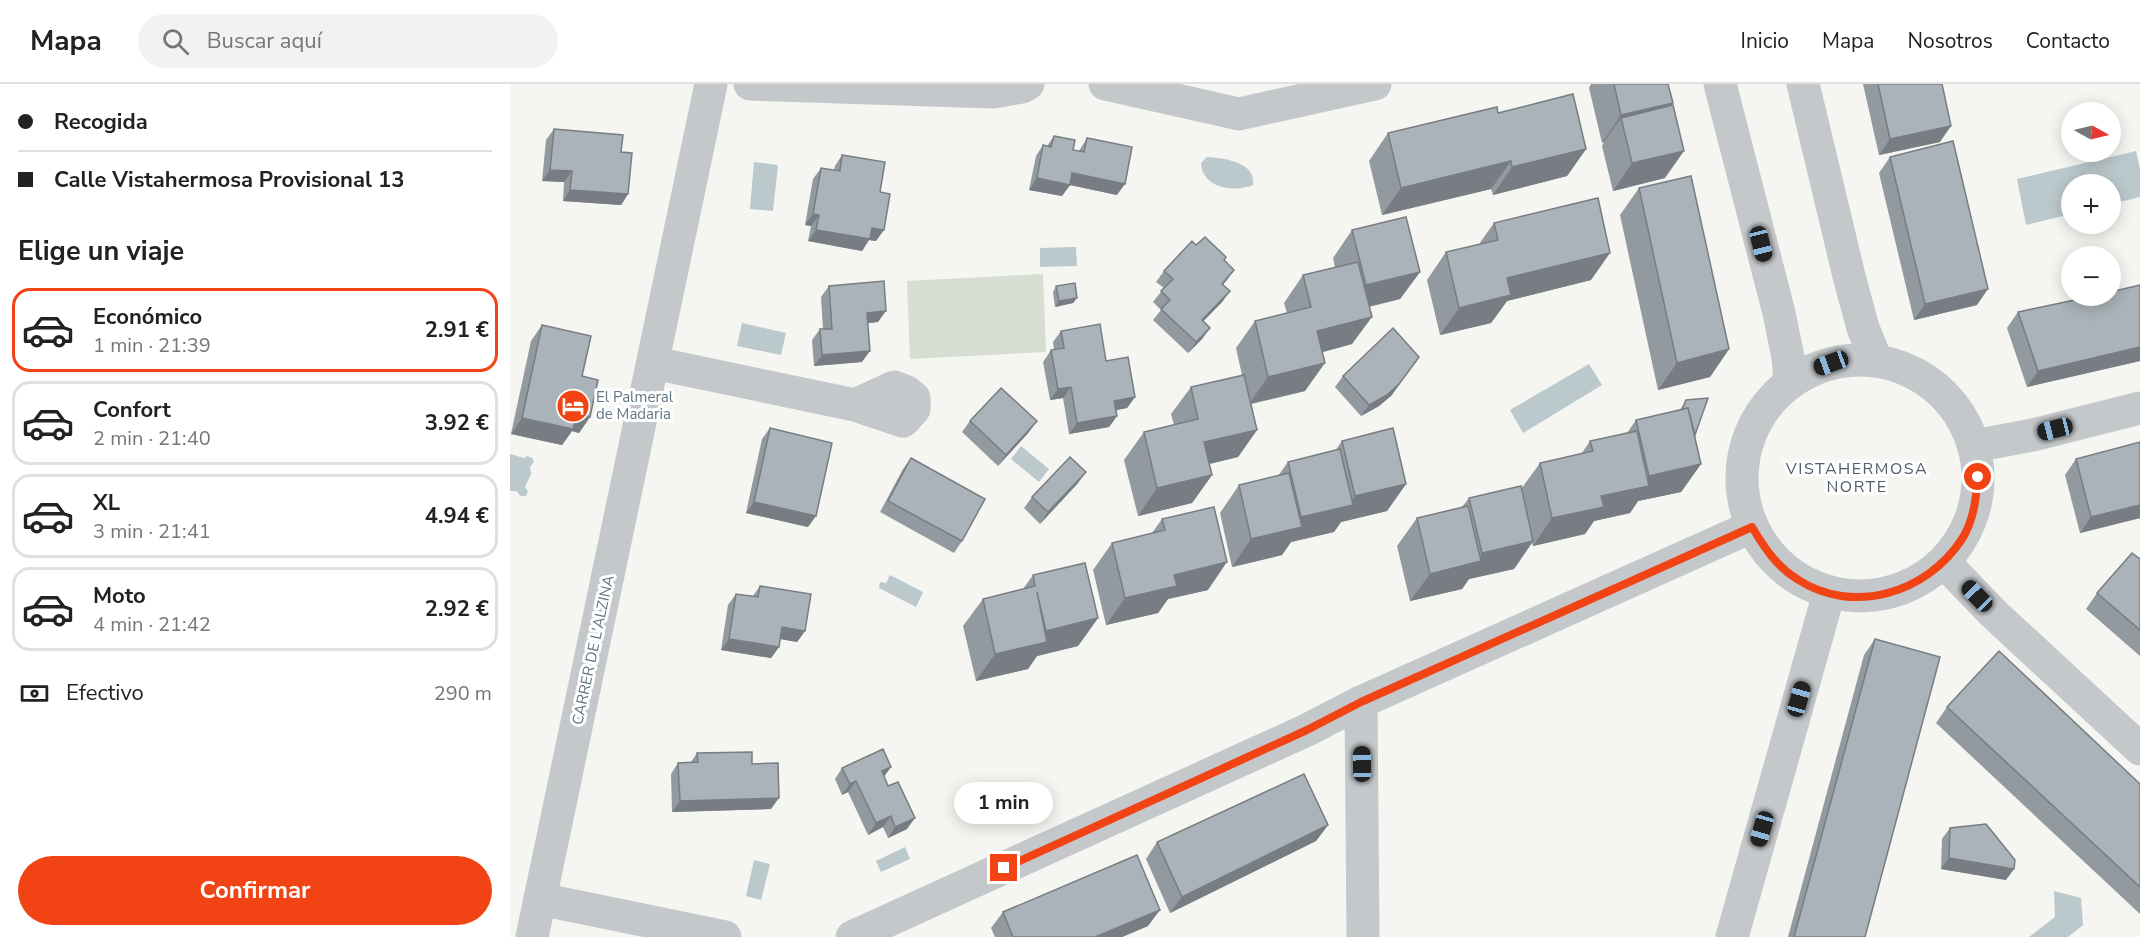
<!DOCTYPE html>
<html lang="es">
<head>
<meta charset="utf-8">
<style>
  body { margin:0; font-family:"Nunito Sans",sans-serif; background:#f2f2f2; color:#222; height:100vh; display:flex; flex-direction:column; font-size:22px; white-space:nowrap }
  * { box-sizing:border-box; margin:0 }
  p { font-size:20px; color:#767676 }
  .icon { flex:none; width:33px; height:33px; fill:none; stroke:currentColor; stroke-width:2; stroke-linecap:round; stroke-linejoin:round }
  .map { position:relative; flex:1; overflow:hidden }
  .details { display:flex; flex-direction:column; background:#fff; width:510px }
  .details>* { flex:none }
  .guide { display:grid; align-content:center; height:132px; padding:0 18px; background:#fff }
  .needle { width:39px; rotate:98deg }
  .controls { position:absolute; left:1551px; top:18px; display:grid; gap:12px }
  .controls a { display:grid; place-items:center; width:60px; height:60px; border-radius:50%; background:#fff; box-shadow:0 3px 15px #0003; font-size:30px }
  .end { position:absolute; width:27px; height:27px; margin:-14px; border:8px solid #f24314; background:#fff; box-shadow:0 0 0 3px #fff }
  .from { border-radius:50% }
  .bubble { position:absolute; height:42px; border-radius:21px; background:#fff; box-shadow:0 3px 15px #0003; font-size:20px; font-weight:700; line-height:42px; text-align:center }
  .car { position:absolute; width:18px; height:36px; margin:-18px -9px; border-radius:8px; box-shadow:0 0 4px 2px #0007; background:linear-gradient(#222 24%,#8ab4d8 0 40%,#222 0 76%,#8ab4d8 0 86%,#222 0) }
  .guide b { display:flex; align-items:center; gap:21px; height:57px; font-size:22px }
  .guide b+b { border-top:2px solid #e0e0e0 }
  .guide i { width:15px; height:15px; background:#222 }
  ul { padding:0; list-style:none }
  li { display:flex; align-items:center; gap:18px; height:84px; margin:0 12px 9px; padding:0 6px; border:3px solid #e0e0e0; border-radius:18px }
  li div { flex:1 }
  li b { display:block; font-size:22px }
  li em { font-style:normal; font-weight:700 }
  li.selected { border-color:#f24314 }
  li>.icon { width:54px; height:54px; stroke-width:1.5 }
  h2 { padding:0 18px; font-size:27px; line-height:72px }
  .pay { display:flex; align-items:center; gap:15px; height:66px; padding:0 18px; font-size:22px }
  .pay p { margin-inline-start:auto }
  .cta { display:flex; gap:12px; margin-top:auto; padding:12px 18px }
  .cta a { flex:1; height:69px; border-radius:36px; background:#f24314; color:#fff; font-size:24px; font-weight:700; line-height:69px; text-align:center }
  header { display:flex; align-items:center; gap:36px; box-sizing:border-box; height:84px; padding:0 30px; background:#fff; border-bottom:2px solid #e0e0e0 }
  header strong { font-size:28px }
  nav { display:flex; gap:33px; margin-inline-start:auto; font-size:21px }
  .search { width:420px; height:54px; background:#f2f2f2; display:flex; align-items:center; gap:15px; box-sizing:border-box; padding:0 21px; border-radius:33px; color:#767676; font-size:22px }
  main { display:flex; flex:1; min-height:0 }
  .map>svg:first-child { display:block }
  .green { fill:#d6ddd1 }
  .water { fill:#bbc8cc }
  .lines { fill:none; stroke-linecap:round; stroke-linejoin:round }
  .minor { stroke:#c4c8cb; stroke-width:33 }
  .wall { fill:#929a9f }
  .shaded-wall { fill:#777d82 }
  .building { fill:#aab3b9; stroke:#777d82; stroke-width:1.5 }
  .route { stroke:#f24314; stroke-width:8 }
  .labels { text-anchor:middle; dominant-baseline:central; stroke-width:6; stroke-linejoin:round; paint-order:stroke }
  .poi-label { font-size:15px; fill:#617685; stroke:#fff; text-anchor:start }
  .street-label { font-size:15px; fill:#617685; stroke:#fff }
  .neighbourhood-label { font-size:16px; letter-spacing:1.5px; fill:#505e69; stroke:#fff }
</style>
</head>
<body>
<header>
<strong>Mapa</strong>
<div class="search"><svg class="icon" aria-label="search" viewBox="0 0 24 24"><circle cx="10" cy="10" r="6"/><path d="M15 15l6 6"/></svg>Buscar aquí</div>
<nav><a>Inicio</a><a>Mapa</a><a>Nosotros</a><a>Contacto</a></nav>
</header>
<main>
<section class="details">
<div class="guide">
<b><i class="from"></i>Recogida</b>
<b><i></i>Calle Vistahermosa Provisional 13</b>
</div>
<h2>Elige un viaje</h2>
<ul>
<li class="selected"><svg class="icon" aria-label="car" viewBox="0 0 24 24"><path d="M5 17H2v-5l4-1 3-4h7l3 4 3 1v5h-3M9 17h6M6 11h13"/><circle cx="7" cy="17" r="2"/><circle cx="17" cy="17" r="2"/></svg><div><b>Económico</b><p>1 min · 21:39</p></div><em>2.91 €</em></li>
<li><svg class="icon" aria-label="car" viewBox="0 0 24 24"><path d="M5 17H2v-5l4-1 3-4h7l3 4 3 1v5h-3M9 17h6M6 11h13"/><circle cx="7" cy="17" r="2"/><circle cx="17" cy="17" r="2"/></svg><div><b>Confort</b><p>2 min · 21:40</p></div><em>3.92 €</em></li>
<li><svg class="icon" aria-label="car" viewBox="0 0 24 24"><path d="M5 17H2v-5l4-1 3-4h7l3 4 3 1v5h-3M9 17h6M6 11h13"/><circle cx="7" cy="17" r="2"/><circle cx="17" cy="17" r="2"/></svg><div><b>XL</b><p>3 min · 21:41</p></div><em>4.94 €</em></li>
<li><svg class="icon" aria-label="car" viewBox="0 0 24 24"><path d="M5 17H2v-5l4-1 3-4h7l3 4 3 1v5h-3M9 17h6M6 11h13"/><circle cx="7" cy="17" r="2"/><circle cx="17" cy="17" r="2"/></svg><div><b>Moto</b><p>4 min · 21:42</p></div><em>2.92 €</em></li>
</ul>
<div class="pay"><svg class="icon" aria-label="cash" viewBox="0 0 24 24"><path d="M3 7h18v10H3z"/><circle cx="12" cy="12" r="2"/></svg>Efectivo<p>290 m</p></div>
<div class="cta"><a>Confirmar</a></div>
</section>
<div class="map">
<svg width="1630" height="853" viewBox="0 0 1630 853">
  <rect width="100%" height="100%" fill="#f5f5f1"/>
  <path class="green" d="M533,190L536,268L400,275L397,197Z"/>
  <g class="water">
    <path d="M1626,67L1630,85V113L1601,120L1600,100H1562L1561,130L1516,141L1507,95Z"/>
    <path d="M697,73C714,74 746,78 743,101C724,109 692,104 691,79Z"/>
    <path d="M244,78L268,81L263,127L240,125Z"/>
    <path d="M566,163L567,182L530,183V164Z"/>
    <path d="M232,239L276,249L271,271L227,262Z"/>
    <path d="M1079,280L1092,301L1013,349L1000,326Z"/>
    <path d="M511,362L539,385L529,398L501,375Z"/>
    <path d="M0,370L14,374L17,372L22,374L24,378L20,383L21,390L15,403L18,407L16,412H10L7,407H0Z"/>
    <path d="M380,491L413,508L406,523L369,504L370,498L376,499Z"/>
    <path d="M395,763L400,775L371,788L366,777Z"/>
    <path d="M244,776L260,780L251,816L236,812Z"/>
    <path d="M1544,807L1571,814L1573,841L1558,853H1519L1545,833Z"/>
  </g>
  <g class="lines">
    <g class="minor">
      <path d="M240,0L483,8L512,3L518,0"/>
      <path d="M595,0L729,30L865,0"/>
      <path d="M1210,0L1269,229L1278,273L1280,298"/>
      <path d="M1293,0L1340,196L1353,244L1366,276"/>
      <circle cx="1350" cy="394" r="118"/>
      <path d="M144,279L345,321L393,337L404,325V314L397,308L384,303L345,321"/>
      <path d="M1464,362L1523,351L1630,324"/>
      <path d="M1434,478L1483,529L1630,665"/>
      <path d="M851,618L853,853"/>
      <path d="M30,815L215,853"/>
      <path d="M22,853L201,0"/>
      <path d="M342,853L797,646L851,618L1241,443"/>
      <path d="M1222,853L1319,509"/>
    </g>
  </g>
  <g class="wall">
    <path d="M1081,0H1158L1161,22L1155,94L1103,107L1092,62L1094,58L1092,59L1079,4Z"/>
    <path d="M1353,0H1432L1430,58L1369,71Z"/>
    <path d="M988,29L1076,65L1057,92L983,111L981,105L872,131L859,77L878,49Z"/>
    <path d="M44,45L111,68L118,110L111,121L53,117L54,98L32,97L36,56Z"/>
    <path d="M544,52L563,66L569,67L577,54L607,111L560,101L552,112L519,106L526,72L533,61L537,62Z"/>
    <path d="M332,71L370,108L366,157L359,156L352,167L298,157L301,142L295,141L303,95L311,84L324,86L325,82Z"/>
    <path d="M1380,73L1467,221L1404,236L1369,89Z"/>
    <path d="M1129,104L1219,265L1200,293L1148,306L1110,131Z"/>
    <path d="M984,139L1081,196L997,217L981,239L930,251L917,196L936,168L969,160Z"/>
    <path d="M842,146L910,188L890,215L859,223L842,260L812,268L795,307L741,320L747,346L728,373L699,380L702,391L682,419L628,432L614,376L634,348L664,341L661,330L681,303L732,291L726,264L745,237L777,229L774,219L793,191L825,184L823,174Z"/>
    <path d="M686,161L716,173L714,177L724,186L713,201L720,207L712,218L693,237L700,244L692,255L678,269L643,236L651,226L643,218L654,204L646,198L654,187Z"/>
    <path d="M1630,201V277L1517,303L1497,244L1508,228Z"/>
    <path d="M319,202L368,238L358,239L352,278L304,282L302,256L310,245H313L311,213Z"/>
    <path d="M546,202L567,214L563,219L545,223L543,208Z"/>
    <path d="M32,241L72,292L80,333L69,349L62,347L52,361L1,350L21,257Z"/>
    <path d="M551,247L596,277L625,313L617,324L606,326L607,332L599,343L559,350L553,314L540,316L533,278L541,266H544L543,258Z"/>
    <path d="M833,292L882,311L869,322L851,332L825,303Z"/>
    <path d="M1176,316L1191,380L1171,408L1128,417L1120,429L1084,437L1075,450L1023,462L1022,459L1004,485L959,495L952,505L900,517L887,462L907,434L952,423L959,414L1011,405L1030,379L1072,369L1080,357L1117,349L1126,336L1170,326Z"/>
    <path d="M460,337L519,348L488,382L452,348Z"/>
    <path d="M260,344L298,443L236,429L252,355Z"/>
    <path d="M832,357L896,400L877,427L831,438L824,448L781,458L772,471L722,483L710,429L729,401L768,392L778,378L825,367Z"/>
    <path d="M1630,358V434L1570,449L1555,391L1566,375Z"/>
    <path d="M401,374L452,457L444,469L370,428L393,385Z"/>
    <path d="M568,399L530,440L514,424L522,413Z"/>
    <path d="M652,435L698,506L658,515L648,529L596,541L583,486L602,459L642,449Z"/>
    <path d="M1630,475V572L1576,525L1587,509Z"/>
    <path d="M523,491L588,534L568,562L527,572L518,585L466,597L453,542L473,515L513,505Z"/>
    <path d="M250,502L295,547L287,558L270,555L269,563L261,574L211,566L218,521L226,510L243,512Z"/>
    <path d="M1365,555L1355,853H1278L1354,571Z"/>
    <path d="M1437,623L1630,700V830L1426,639Z"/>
    <path d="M187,669L242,680L261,725L162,728L161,690L168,679L181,678Z"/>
    <path d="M381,683L374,692L397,745L378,754L373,743L358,751L338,708L332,711L325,695L332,684Z"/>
    <path d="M818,741L806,757L660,829L636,775L647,758Z"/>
    <path d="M1440,744L1496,796L1431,785L1432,755Z"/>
    <path d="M493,828L638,842L612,853H485L481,844Z"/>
  </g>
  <g class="shaded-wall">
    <path d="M1163,19L1143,47L1111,34L1094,58L1092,59L1111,31Z"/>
    <path d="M1441,42L1430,58L1369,71L1380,55Z"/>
    <path d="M1076,65L1057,92L983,111L1002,83Z"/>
    <path d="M1174,67L1155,94L1103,107L1122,79Z"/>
    <path d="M1001,77L981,105L872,131L891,104Z"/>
    <path d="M40,86L62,87L54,98L32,97Z"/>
    <path d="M562,89L615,100L607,111L560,101L552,112L519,106L527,94Z"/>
    <path d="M60,106L118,110L111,121L53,117Z"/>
    <path d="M303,130L309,131L301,142L295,141Z"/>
    <path d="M362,144L374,146L366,157L359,156L352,167L298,157L306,146Z"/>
    <path d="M1100,169L1081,196L997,217L981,239L930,251L949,224L997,194Z"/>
    <path d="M724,186L716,197L704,211L712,200Z"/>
    <path d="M910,188L890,215L836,228L856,201Z"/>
    <path d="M1478,205L1467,221L1404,236L1415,220Z"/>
    <path d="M720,207L712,218L684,247L692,236Z"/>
    <path d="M567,214L563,219L545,223L549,217Z"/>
    <path d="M376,227L368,238L349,240L357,229Z"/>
    <path d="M862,233L842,260L788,275L807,247Z"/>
    <path d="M700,244L692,255L678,269L686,258Z"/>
    <path d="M1630,263V277L1517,303L1528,287Z"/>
    <path d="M1219,265L1200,293L1148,306L1167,279Z"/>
    <path d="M360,267L352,278L304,282L312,271Z"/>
    <path d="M909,273L882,311L869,322L851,332L859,321Z"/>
    <path d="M815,279L795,307L739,320L758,293Z"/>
    <path d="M561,303L553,314L540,316L548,305Z"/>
    <path d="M625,313L617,324L596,328L604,317Z"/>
    <path d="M67,330L80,333L69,349L62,347L52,361L1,350L12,334Z"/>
    <path d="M607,332L599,343L559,350L567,339Z"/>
    <path d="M527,337L519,348L488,382L496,371Z"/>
    <path d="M747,346L728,373L674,386L694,358Z"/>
    <path d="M1191,380L1171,408L1128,417L1120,429L1084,437L1075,450L1023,462L1042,434L1091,412L1130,403L1139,392Z"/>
    <path d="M576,388L568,399L530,440L538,428Z"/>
    <path d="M702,391L682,419L628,432L647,404Z"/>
    <path d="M896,400L877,427L831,438L824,448L781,458L772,471L722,483L741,455L783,445L791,433L838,422L845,412Z"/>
    <path d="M244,418L306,432L298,443L236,429Z"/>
    <path d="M1630,421V434L1570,449L1581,433Z"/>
    <path d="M1023,457L1004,485L959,495L952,505L900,517L920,490L965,479L972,469Z"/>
    <path d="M717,478L698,506L658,515L648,529L596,541L615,514L664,491Z"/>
    <path d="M588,534L568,562L527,572L518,585L466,597L485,570L526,560L536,547Z"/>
    <path d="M272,543L295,547L287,558L265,554Z"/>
    <path d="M219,555L269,563L261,574L211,566Z"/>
    <path d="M381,683L373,694L372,687Z"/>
    <path d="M346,697L338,708L332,711L340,700Z"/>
    <path d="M269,714L261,725L162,728L170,717Z"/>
    <path d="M381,732L373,743L358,751L366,739Z"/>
    <path d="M405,734L397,745L378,754L385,743Z"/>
    <path d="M818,741L806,757L660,829L672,813Z"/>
    <path d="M1439,774L1504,785L1496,796L1431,785Z"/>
    <path d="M650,826L638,842L612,853H585Z"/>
  </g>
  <g class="building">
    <path d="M1104,0H1158L1163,19L1111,31Z"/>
    <path d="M1368,0H1432L1441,42L1380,55Z"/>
    <path d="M1063,10L1076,65L1002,83L1001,77L891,104L878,49L987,23L988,29Z"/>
    <path d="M1163,21L1174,67L1122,79L1111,34Z"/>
    <path d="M44,45L113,51L111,68L122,69L118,110L60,106L62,87L40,86Z"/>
    <path d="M544,52L565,56L563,66L574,68L577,54L622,63L615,100L562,89L560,101L527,94L533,61L541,63Z"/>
    <path d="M1443,57L1478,205L1415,220L1380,73Z"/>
    <path d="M332,71L375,78L370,108L380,110L374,146L362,144L360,155L306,146L309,131L303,130L311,84L330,87Z"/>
    <path d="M1181,92L1219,265L1167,279L1129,104Z"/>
    <path d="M1088,114L1100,169L997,194L1001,211L949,224L936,168L988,156L984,139Z"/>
    <path d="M896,133L910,188L856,201L842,146Z"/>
    <path d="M695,153L716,173L714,176L724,186L712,200L720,207L692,236L700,244L686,258L651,225L660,216L651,207L663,195L654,187L682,157L686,161Z"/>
    <path d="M848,178L862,233L807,247L815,279L758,293L745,237L801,223L793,191Z"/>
    <path d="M374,197L376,227L357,229L360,267L312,271L310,245H322L319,202Z"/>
    <path d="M565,199L567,214L549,217L546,202Z"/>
    <path d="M1630,201V263L1528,287L1508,228L1584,212H1600V208Z"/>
    <path d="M590,240L596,277L618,273L625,313L604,317L607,332L567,339L561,303L548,305L541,266L554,264L551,247Z"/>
    <path d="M32,241L81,252L72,292L88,296L80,333L67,330L63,345L12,334Z"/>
    <path d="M883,244L909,273L889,300L877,311L859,321L833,292Z"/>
    <path d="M734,291L747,346L694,358L702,391L647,404L634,348L688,335L681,303Z"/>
    <path d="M491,304L527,337L496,371L460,337Z"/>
    <path d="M1198,314L1185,351L1178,324L1172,326L1176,316Z"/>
    <path d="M1178,324L1191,380L1139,392L1126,336Z"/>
    <path d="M260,344L322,359L306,432L244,418Z"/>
    <path d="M883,344L896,400L845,412L832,357Z"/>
    <path d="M1127,347L1139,402L1091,412L1094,423L1042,434L1030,379L1083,367L1080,357Z"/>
    <path d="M1630,358V421L1581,433L1566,375Z"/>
    <path d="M830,365L843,421L791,433L778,378Z"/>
    <path d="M560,373L576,388L538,428L522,413Z"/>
    <path d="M401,374L475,415L452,457L378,417Z"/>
    <path d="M779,389L792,443L741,455L729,401Z"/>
    <path d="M1011,402L1023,457L972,469L959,414Z"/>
    <path d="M958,422L971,477L920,490L907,434Z"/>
    <path d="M704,423L717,478L664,491L667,502L615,514L602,459L655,446L652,435Z"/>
    <path d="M1622,469L1630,475V546L1587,509Z"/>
    <path d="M575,479L588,534L536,547L527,508L537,558L485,570L473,515L525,502L523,491Z"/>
    <path d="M250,502L301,510L295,547L272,543L269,563L219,555L226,510L248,513Z"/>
    <path d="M1365,555L1430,573L1355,853H1284Z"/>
    <path d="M1489,567L1630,700V803L1437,623Z"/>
    <path d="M373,665L381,683L372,687L378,702L388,698L405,734L385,743L381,732L366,739L346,697L340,700L332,684Z"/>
    <path d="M242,668V680L268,679L269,714L170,717L168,679L188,678L187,669Z"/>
    <path d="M794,690L818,741L672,813L647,758Z"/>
    <path d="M1476,740L1505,776L1504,785L1439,774L1440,744Z"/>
    <path d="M627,771L650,826L585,853H503L493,828Z"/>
  </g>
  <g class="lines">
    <path class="route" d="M494,784L797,646L851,618L1242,443C1254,463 1266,482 1287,495C1343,532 1417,509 1452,455C1464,436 1466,414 1468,393"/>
  </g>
  <defs>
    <symbol id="hotel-disc" viewBox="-11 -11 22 22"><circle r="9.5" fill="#f24314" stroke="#fff"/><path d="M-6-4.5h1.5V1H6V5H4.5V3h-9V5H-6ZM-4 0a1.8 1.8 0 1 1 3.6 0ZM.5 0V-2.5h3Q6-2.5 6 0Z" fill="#fff"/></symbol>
  </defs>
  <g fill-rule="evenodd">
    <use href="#hotel-disc" x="44" y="303" width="38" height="38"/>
  </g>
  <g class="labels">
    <g class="poi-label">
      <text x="86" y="313">El Palmeral<tspan x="86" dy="17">de Madaria</tspan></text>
    </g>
    <g class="street-label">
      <text transform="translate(83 566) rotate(-78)">CARRER DE L'ALZINA</text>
    </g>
    <g class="neighbourhood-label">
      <text x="1347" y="385">VISTAHERMOSA<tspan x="1347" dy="18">NORTE</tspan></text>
    </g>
  </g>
</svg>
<div class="controls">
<a><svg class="needle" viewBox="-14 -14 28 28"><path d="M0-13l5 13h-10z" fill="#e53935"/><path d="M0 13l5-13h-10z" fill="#767676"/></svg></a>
<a>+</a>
<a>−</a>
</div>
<i class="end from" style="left:1468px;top:393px"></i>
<i class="end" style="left:494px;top:784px"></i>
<div class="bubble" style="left:444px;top:698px;width:99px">1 min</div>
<i class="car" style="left:1251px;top:160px;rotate:166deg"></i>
<i class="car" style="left:1321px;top:279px;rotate:250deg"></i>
<i class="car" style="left:1545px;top:345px;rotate:256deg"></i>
<i class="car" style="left:1467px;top:512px;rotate:316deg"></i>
<i class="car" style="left:1289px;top:615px;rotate:16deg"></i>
<i class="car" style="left:852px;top:680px;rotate:359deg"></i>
<i class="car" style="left:1252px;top:745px;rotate:196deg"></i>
</div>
</main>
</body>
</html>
